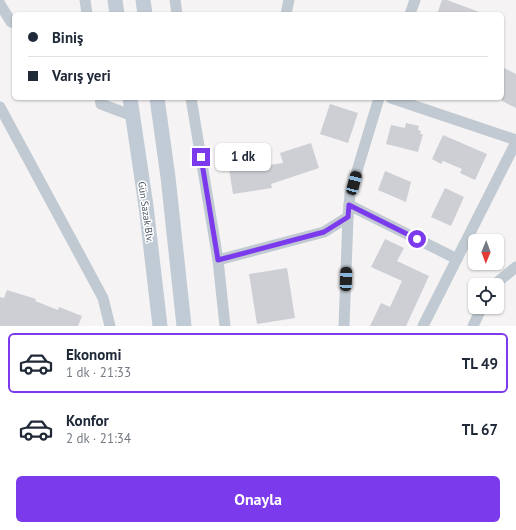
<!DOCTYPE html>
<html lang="tr">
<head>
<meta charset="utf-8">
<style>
  body { margin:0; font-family:"PT Sans",sans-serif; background:#f2f2f3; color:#1f2937; height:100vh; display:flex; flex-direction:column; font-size:15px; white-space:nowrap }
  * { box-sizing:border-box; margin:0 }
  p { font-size:13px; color:#747a83 }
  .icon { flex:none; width:22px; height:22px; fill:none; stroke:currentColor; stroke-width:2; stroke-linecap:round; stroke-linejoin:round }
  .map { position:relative; height:326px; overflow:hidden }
  .panel { display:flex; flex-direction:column; background:#fff; flex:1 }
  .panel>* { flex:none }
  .top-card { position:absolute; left:12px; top:12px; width:492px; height:88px; border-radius:6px; box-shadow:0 1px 3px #0004; display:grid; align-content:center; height:88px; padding:0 16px; background:#fff }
  .needle { width:26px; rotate:181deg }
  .controls { position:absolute; left:468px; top:234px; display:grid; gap:8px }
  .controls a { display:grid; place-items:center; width:36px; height:36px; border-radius:6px; background:#fff; box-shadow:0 1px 3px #0004; font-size:20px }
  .end { position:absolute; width:18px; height:18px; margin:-9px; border:5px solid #7c3aed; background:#fff; box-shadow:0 0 0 2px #fff }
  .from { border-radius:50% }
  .bubble { position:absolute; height:28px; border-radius:6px; background:#fff; box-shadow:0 1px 3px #0004; font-size:13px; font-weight:700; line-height:28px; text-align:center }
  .car { position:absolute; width:12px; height:24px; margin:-12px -6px; border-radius:5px; box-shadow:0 0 3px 1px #0007; background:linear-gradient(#222 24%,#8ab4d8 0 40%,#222 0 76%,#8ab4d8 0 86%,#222 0) }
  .top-card b { display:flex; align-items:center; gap:14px; height:38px; font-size:15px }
  .top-card b+b { border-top:1px solid #e0e1e3 }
  .top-card i { width:10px; height:10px; background:#1f2937 }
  ul { padding:7px 0 0; list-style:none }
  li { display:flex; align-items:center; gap:12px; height:60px; margin:0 8px 6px; padding:0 8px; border:2px solid transparent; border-radius:6px }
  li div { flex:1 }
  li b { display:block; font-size:15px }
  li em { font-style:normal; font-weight:700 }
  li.current { border-color:#7c3aed }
  li>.icon { width:36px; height:36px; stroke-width:1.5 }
  .primary-button { display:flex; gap:8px; margin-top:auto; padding:8px 16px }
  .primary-button a { flex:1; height:46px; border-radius:6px; background:#7c3aed; color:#fff; font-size:16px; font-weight:700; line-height:46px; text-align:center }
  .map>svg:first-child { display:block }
  .building { fill:#cdcfd5 }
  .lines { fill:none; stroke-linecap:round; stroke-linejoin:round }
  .minor { stroke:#c1cad2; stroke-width:11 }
  .secondary { stroke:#c1cbd6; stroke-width:15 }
  .route { stroke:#7c3aed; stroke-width:5 }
  .labels { text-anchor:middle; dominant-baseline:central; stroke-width:3; stroke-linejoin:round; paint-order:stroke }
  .street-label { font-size:10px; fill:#4a5661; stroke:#fff }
</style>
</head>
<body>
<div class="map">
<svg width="516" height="326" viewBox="0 0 516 326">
  <rect width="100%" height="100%" fill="#f5f3f3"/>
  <g class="building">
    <path d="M442,0H447L482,13V14H437Z"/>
    <path d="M502,67L516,74V108L502,101Z"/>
    <path d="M330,104L358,113L348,143L320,134Z"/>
    <path d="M406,123L419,126L418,130L421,131L420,134H423L418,152L386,144L391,125L405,128Z"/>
    <path d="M443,135L487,154L475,180L460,173L462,169L443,161L441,164L432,159Z"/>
    <path d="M311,143L319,168L271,184L272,188L233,194L226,150L246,147L249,168L283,163L280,153Z"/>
    <path d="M385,171L411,182L406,202L378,190Z"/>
    <path d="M445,188L464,197L451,226L431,217Z"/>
    <path d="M385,239L404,248L397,261L429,276L406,326H370L381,303L390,307L402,281L371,267Z"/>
    <path d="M287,268L295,318L257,324L249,274Z"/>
    <path d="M7,290L36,299L35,301L58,310L59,307L82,316L78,326H0V297L4,298Z"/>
  </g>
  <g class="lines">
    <g class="minor">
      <path d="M85,0L87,14"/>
      <path d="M175,0L177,14"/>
      <path d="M0,4L11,22L14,23"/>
      <path d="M286,14L289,0"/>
      <path d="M410,14L415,0"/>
      <path d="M100,98L101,104L133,116"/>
      <path d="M191,98L218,260L225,326"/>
      <path d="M391,98L516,140"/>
      <path d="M0,107L103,298L110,326"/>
      <path d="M349,205L457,259"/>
      <path d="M218,260L324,232L348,217"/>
      <path d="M494,285L516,267"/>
      <path d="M344,326L348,217L350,194L379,98"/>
      <path d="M423,326L516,142"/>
      <path d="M473,326L482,307"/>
    </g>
    <g class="secondary">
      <path d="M115,0L117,14"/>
      <path d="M143,0L145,14"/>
      <path d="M130,98L146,206L160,326"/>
      <path d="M157,98L168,177L184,326"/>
    </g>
  </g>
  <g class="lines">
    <path class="route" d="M201,157L218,260L324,232L348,217L349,205L417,239"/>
  </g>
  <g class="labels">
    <g class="street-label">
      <text transform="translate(146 212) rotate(82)">Gün Sazak Blv.</text>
    </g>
  </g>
</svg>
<div class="controls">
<a><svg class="needle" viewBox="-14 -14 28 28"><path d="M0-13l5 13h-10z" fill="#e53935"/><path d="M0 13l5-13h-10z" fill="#747a83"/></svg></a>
<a><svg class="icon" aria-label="locate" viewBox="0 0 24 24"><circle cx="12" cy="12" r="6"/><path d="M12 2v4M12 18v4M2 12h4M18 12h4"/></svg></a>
</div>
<i class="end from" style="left:417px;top:239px"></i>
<i class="end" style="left:201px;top:157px"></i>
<div class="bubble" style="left:215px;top:143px;width:56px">1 dk</div>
<i class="car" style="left:354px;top:183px;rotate:15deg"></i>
<i class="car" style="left:346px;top:279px;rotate:2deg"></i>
<div class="top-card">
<b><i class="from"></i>Biniş</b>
<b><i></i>Varış yeri</b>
</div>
</div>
<section class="panel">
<ul>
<li class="current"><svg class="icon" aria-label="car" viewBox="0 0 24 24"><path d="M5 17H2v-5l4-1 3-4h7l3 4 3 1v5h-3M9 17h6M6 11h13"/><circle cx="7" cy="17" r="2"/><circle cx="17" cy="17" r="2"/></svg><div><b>Ekonomi</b><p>1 dk · 21:33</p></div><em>TL 49</em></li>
<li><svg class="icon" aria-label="car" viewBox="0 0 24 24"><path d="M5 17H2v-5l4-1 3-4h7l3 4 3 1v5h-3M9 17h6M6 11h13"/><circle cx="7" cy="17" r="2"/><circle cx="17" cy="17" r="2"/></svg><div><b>Konfor</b><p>2 dk · 21:34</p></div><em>TL 67</em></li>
</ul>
<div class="primary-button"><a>Onayla</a></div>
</section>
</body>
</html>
